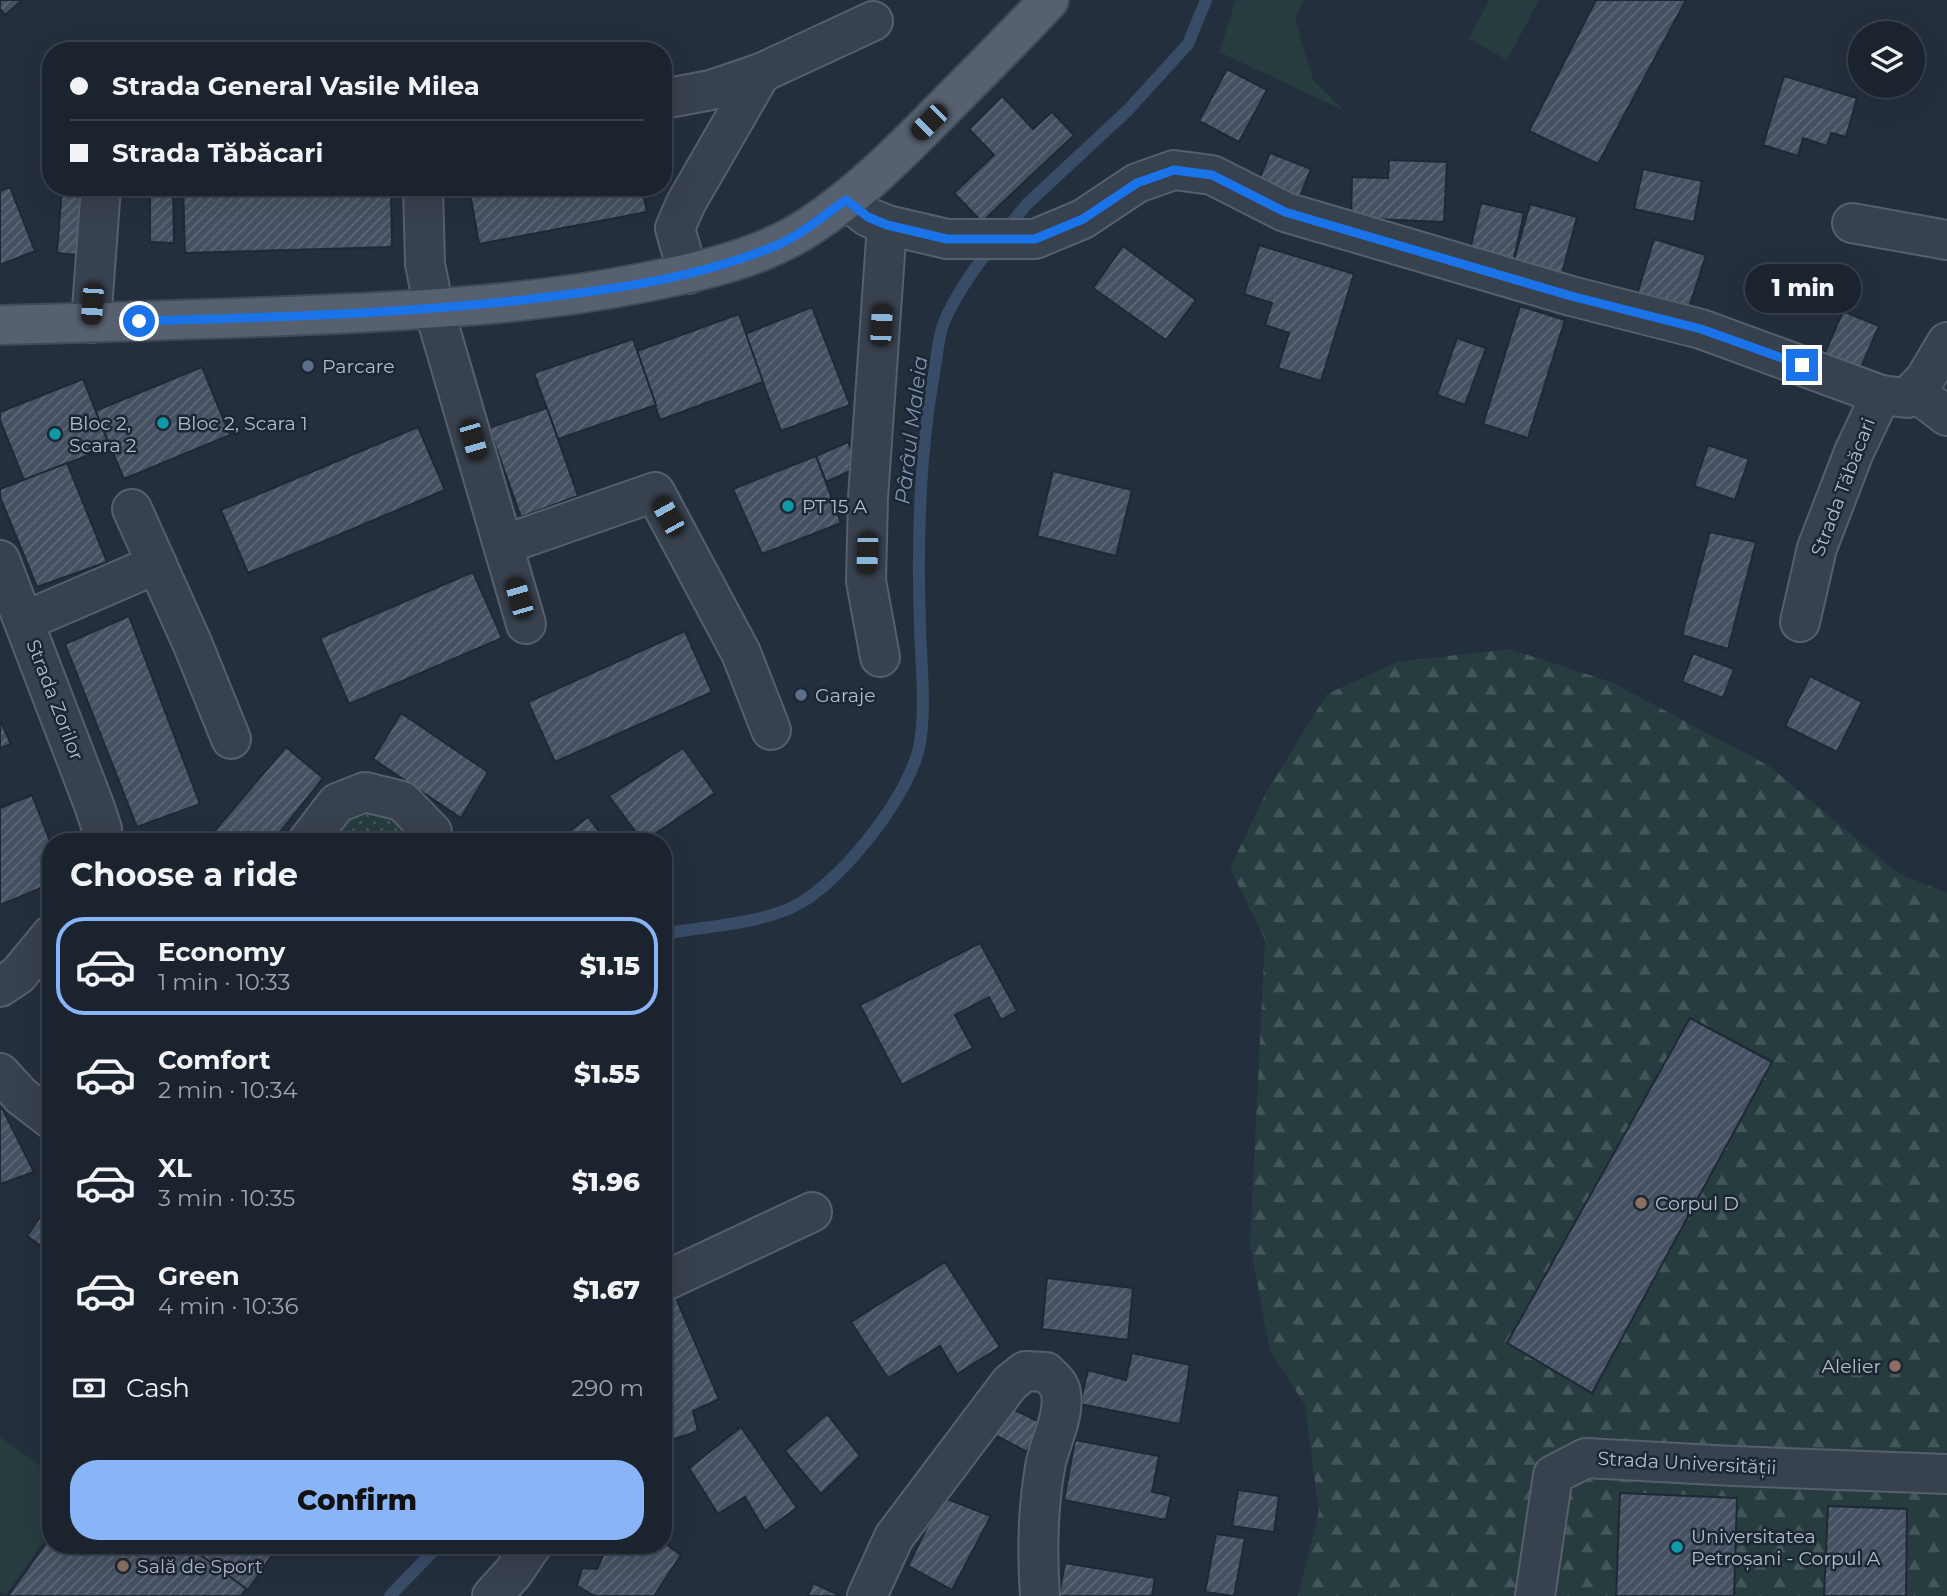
<!DOCTYPE html>
<html lang="en">
<head>
<meta charset="utf-8">
<style>
  body { margin:0; font-family:Montserrat,sans-serif; background:#242b36; color:#f1f3f6; height:100vh; display:flex; flex-direction:column; font-size:26px; white-space:nowrap }
  * { box-sizing:border-box; margin:0 }
  p { font-size:23px; color:#a0a4aa }
  .icon { flex:none; width:38px; height:38px; fill:none; stroke:currentColor; stroke-width:2; stroke-linecap:round; stroke-linejoin:round }
  .map { position:relative; flex:1; overflow:hidden }
  .panel { position:absolute; left:42px; top:833px; width:630px; height:721px; display:flex; flex-direction:column; background:#1b232e; border-radius:28px; box-shadow:0 7px 28px #0002,0 0 0 2px #39404a }
  .panel>* { flex:none }
  .banner { position:absolute; left:42px; top:42px; width:630px; height:154px; border-radius:28px; box-shadow:0 7px 28px #0002,0 0 0 2px #39404a; display:grid; align-content:center; height:154px; padding:0 28px; background:#1b232e }
  .buttons { position:absolute; left:1848px; top:21px; display:grid; gap:14px }
  .buttons a { display:grid; place-items:center; width:77px; height:77px; border-radius:50%; background:#1b232e; box-shadow:0 7px 28px #0002,0 0 0 2px #39404a; font-size:35px }
  .end { position:absolute; width:32px; height:32px; margin:-16px; border:9px solid #1a73e8; background:#fff; box-shadow:0 0 0 4px #fff }
  .from { border-radius:50% }
  .bubble { position:absolute; height:49px; border-radius:24px; background:#1b232e; box-shadow:0 7px 28px #0002,0 0 0 2px #39404a; font-size:23px; font-weight:800; line-height:49px; text-align:center }
  .car { position:absolute; width:21px; height:42px; margin:-21px -10px; border-radius:9px; box-shadow:0 0 5px 2px #0007; background:linear-gradient(#222 24%,#8ab4d8 0 40%,#222 0 76%,#8ab4d8 0 86%,#222 0) }
  .banner b { display:flex; align-items:center; gap:24px; height:66px; font-size:26px }
  .banner b+b { border-top:2px solid #39404a }
  .banner i { width:18px; height:18px; background:#f1f3f6 }
  ul { padding:0; list-style:none }
  li { display:flex; align-items:center; gap:21px; height:98px; margin:0 14px 10px; padding:0 14px; border:4px solid transparent; border-radius:28px }
  li div { flex:1 }
  li b { display:block; font-size:26px }
  li em { font-style:normal; font-weight:800 }
  li.selected { border-color:#8ab4f8 }
  li>.icon { width:63px; height:63px; stroke-width:1.5 }
  h2 { padding:0 28px; font-size:32px; line-height:84px }
  .pay { display:flex; align-items:center; gap:18px; height:77px; padding:0 28px; font-size:26px }
  .pay p { margin-inline-start:auto }
  .cta { display:flex; gap:14px; margin-top:auto; padding:14px 28px }
  .cta a { flex:1; height:80px; border-radius:28px; background:#8ab4f8; color:#111; font-size:28px; font-weight:800; line-height:80px; text-align:center }
  .map>svg:first-child { display:block }
  .green { fill:#263c3f }
  .forest { fill:url(#forest-firs) }
  .park { fill:url(#park-dots) }
  .lines { fill:none; stroke-linecap:round; stroke-linejoin:round }
  .stream { stroke:#394c67; stroke-width:12 }
  .building { fill:url(#building-hatch); stroke:#1f2835; stroke-width:2 }
  .minor-casing { stroke:#565f6c; stroke-width:42 }
  .major-casing { stroke:#414a57; stroke-width:42 }
  .minor { stroke:#38414e; stroke-width:38 }
  .major { stroke:#56606e; stroke-width:38 }
  .route { stroke:#1a73e8; stroke-width:9 }
  .service-dot { fill:#5c6f8a; stroke:#1d2633; stroke-width:2.5 }
  .culture-dot { fill:#0f9aa8; stroke:#1d2633; stroke-width:2.5 }
  .education-dot { fill:#8d6e63; stroke:#1d2633; stroke-width:2.5 }
  .labels { text-anchor:middle; dominant-baseline:central; stroke-width:5; stroke-linejoin:round; paint-order:stroke }
  .poi-label { font-size:19px; fill:#b4bcc9; stroke:#1d2633; text-anchor:start }
  .street-label { font-size:19px; fill:#b4bcc9; stroke:#1d2633 }
  .water-label { font-size:21px; font-style:italic; fill:#7c92b1; stroke:#1d2633 }
</style>
</head>
<body>
<div class="map">
<svg width="1947" height="1596" viewBox="0 0 1947 1596">
  <defs>
    <pattern id="forest-firs" width="22" height="20" patternUnits="userSpaceOnUse" patternTransform="scale(1.75)"><rect width="22" height="20" fill="#263c3f"/><path d="M5 1l3.5 6h-7zM16 11l3.5 6h-7z" fill="#435659"/></pattern>
    <pattern id="park-dots" width="8" height="8" patternUnits="userSpaceOnUse" patternTransform="scale(1.75)"><rect width="8" height="8" fill="#263c3f"/><path d="M2 2h.1M6 6h.1" fill="none" stroke="#435659" stroke-width="1.8" stroke-linecap="round"/></pattern>
    <pattern id="building-hatch" width="6" height="6" patternUnits="userSpaceOnUse" patternTransform="scale(1.75)"><rect width="6" height="6" fill="#455162"/><path d="M-1 1l2-2M0 6l6-6M5 7l2-2" fill="none" stroke="#5d6877"/></pattern>
  </defs>
  <rect width="100%" height="100%" fill="#242f3e"/>
  <g class="green">
    <path d="M1236,0H1304L1295,18L1313,80L1345,111L1219,52Z"/>
    <path d="M1489,0H1539L1507,60L1469,39Z"/>
    <path d="M0,1437L51,1474V1532L5,1595L0,1591Z"/>
  </g>
  <path class="forest" d="M1509,649L1611,682L1769,766L1898,873L1947,893V1596H1298L1319,1512L1305,1405L1270,1351L1250,1244L1265,940L1230,868L1267,791L1327,694L1397,662Z"/>
  <path class="park" d="M365,799L427,842H317Z"/>
  <g class="lines">
    <g class="stream">
      <path d="M1004,232L1027,204L1128,110L1188,44L1206,0"/>
      <path d="M663,934C704,926 767,924 802,902C845,876 911,794 920,743C926,706 921,665 920,627C917,542 919,457 934,374C937,357 938,337 944,322C956,294 973,270 992,246"/>
      <path d="M390,1596L439,1545"/>
    </g>
  </g>
  <g class="building">
    <path d="M0,0H22L5,15L0,9Z"/>
    <path d="M1596,0H1686L1598,164L1529,131Z"/>
    <path d="M1227,69L1267,90L1239,142L1199,121Z"/>
    <path d="M1784,76L1857,98L1846,137L1831,133L1827,146L1803,138L1798,156L1763,145Z"/>
    <path d="M1002,96L1033,129L1052,112L1074,135L982,222L954,193L994,155L969,129Z"/>
    <path d="M1270,153L1311,169L1298,201L1257,185Z"/>
    <path d="M1389,160L1447,162L1444,222L1351,218L1352,177L1388,178Z"/>
    <path d="M1643,169L1702,181L1694,222L1634,209Z"/>
    <path d="M10,187L35,251L0,265V191Z"/>
    <path d="M62,187H94L88,256L57,253Z"/>
    <path d="M150,187H173L174,243L150,242Z"/>
    <path d="M183,187H391L392,247L185,253Z"/>
    <path d="M469,187H642L647,212L479,244Z"/>
    <path d="M1481,203L1524,213L1512,267L1468,258Z"/>
    <path d="M1530,204L1577,217L1560,281L1512,267Z"/>
    <path d="M1654,239L1706,255L1686,317L1635,301Z"/>
    <path d="M1259,245L1354,274L1321,381L1278,368L1289,333L1265,325L1272,303L1244,294Z"/>
    <path d="M1123,246L1196,300L1166,340L1093,288Z"/>
    <path d="M1520,306L1565,320L1528,438L1483,424Z"/>
    <path d="M812,307L850,405L781,431L745,334Z"/>
    <path d="M1843,311L1879,326L1856,379L1820,364Z"/>
    <path d="M739,314L763,382L660,420L637,351Z"/>
    <path d="M1457,338L1486,348L1465,405L1437,395Z"/>
    <path d="M633,339L656,405L558,439L534,373Z"/>
    <path d="M202,367L230,435L124,479L95,411Z"/>
    <path d="M83,379L110,447L24,480L0,420V412Z"/>
    <path d="M547,408L578,496L521,517L489,428Z"/>
    <path d="M418,427L445,490L248,573L221,510Z"/>
    <path d="M848,442L859,467L826,482L816,456Z"/>
    <path d="M1708,445L1749,459L1735,500L1694,486Z"/>
    <path d="M816,456L841,523L762,554L733,489Z"/>
    <path d="M67,463L107,562L37,587L0,497V489Z"/>
    <path d="M1053,471L1132,490L1116,556L1037,536Z"/>
    <path d="M1710,532L1756,542L1728,649L1682,635Z"/>
    <path d="M473,572L502,638L349,704L320,638Z"/>
    <path d="M129,616L200,804L137,827L65,644Z"/>
    <path d="M685,631L712,692L555,762L528,702Z"/>
    <path d="M1693,653L1734,669L1723,698L1682,682Z"/>
    <path d="M1810,676L1862,702L1837,752L1785,726Z"/>
    <path d="M401,713L488,772L461,818L373,759Z"/>
    <path d="M0,720L11,744L0,748Z"/>
    <path d="M286,747L323,778L272,842L206,841Z"/>
    <path d="M683,748L715,793L643,842L609,796Z"/>
    <path d="M32,795L51,844V884L0,905V808Z"/>
    <path d="M588,817L607,842H556Z"/>
    <path d="M980,943L1017,1011L1001,1020L989,997L955,1015L973,1048L902,1085L860,1005Z"/>
    <path d="M1690,1018L1772,1062L1592,1393L1507,1343Z"/>
    <path d="M0,1104L34,1172L0,1184Z"/>
    <path d="M51,1201V1253L27,1236Z"/>
    <path d="M945,1262L1000,1347L957,1374L940,1346L888,1378L851,1322Z"/>
    <path d="M1047,1278L1133,1288L1128,1340L1042,1329Z"/>
    <path d="M674,1293L719,1399L693,1411L698,1431L663,1443V1298Z"/>
    <path d="M1132,1353L1190,1365L1180,1424L1080,1404L1088,1370L1126,1380Z"/>
    <path d="M1006,1406L1042,1423L1027,1452L991,1433Z"/>
    <path d="M827,1414L860,1456L821,1494L785,1451Z"/>
    <path d="M741,1427L797,1508L765,1531L745,1497L718,1514L689,1468Z"/>
    <path d="M1075,1440L1159,1456L1152,1492L1171,1496L1166,1520L1064,1500Z"/>
    <path d="M1238,1490L1279,1496L1274,1532L1232,1526Z"/>
    <path d="M1620,1493L1737,1498L1734,1596H1616Z"/>
    <path d="M942,1497L991,1516L952,1590L908,1566Z"/>
    <path d="M1828,1506L1907,1509L1906,1596H1824Z"/>
    <path d="M1216,1534L1245,1538L1234,1596L1205,1592Z"/>
    <path d="M51,1536V1545H187L247,1588L241,1596H8Z"/>
    <path d="M663,1542L681,1555L654,1596H595L577,1586L582,1568L597,1569L604,1553L615,1545H663Z"/>
    <path d="M187,1545H279L248,1590Z"/>
    <path d="M1065,1563L1155,1578L1152,1596H1059Z"/>
    <path d="M813,1583L841,1596H808Z"/>
  </g>
  <g class="lines">
    <defs>
      <g id="minor">
        <path d="M761,73L873,21"/>
        <path d="M663,99L711,90L761,73L686,203L675,228L688,274"/>
        <path d="M423,187L425,264L434,309L526,624"/>
        <path d="M846,200L868,217L887,225L947,239H1035L1083,219L1137,183L1174,170L1212,175L1285,212L1571,296L1701,329L1881,395L1907,398L1925,379L1947,342"/>
        <path d="M1852,223L1947,240"/>
        <path d="M91,323L101,187"/>
        <path d="M1914,391L1947,416"/>
        <path d="M132,509L193,645L231,739"/>
        <path d="M503,545L655,492L741,653L771,730"/>
        <path d="M0,560L94,805L102,829V842"/>
        <path d="M25,621L157,564"/>
        <path d="M1800,622L1817,548L1854,452L1881,395"/>
        <path d="M880,657L866,581L868,498L887,225"/>
        <path d="M307,842L337,803L365,792L402,801L432,832L433,842"/>
        <path d="M0,987L18,975L51,935"/>
        <path d="M0,1073L21,1096L51,1119"/>
        <path d="M663,1282L812,1212"/>
        <path d="M492,1596L513,1573L532,1545"/>
        <path d="M867,1596L894,1537L1010,1383L1025,1371L1046,1372C1052,1378 1060,1384 1061,1393C1065,1417 1049,1444 1045,1467C1038,1508 1037,1554 1040,1596"/>
        <path d="M1535,1596L1553,1475L1586,1458L1733,1466L1947,1474"/>
      </g>
      <path id="major" d="M0,325C112,322 224,319 336,314C438,309 540,303 641,283C698,272 760,259 810,226C855,197 894,158 932,120C971,80 1011,41 1049,0"/>
    </defs>
    <use href="#minor" class="minor-casing"/>
    <use href="#major" class="major-casing"/>
    <use href="#minor" class="minor"/>
    <use href="#major" class="major"/>
  </g>
  <g class="lines">
    <path class="route" d="M139,321C275,317 412,314 547,297C624,288 703,276 775,246C801,235 823,216 846,200L868,217L887,225L947,239H1035L1083,219L1137,183L1174,170L1212,175L1285,212L1571,296L1701,329L1802,365"/>
  </g>
  <g class="service-dot">
    <circle cx="308" cy="366" r="7"/>
    <circle cx="801" cy="695" r="7"/>
  </g>
  <g class="culture-dot">
    <circle cx="163" cy="423" r="7"/>
    <circle cx="55" cy="434" r="7"/>
    <circle cx="788" cy="506" r="7"/>
    <circle cx="1677" cy="1547" r="7"/>
  </g>
  <g class="education-dot">
    <circle cx="1641" cy="1203" r="7"/>
    <circle cx="1895" cy="1366" r="7"/>
    <circle cx="123" cy="1566" r="7"/>
  </g>
  <g class="labels">
    <g class="poi-label">
      <text x="322" y="366">Parcare</text>
      <text x="69" y="423">Bloc 2,<tspan x="69" dy="22">Scara 2</tspan></text>
      <text x="177" y="423">Bloc 2, Scara 1</text>
      <text x="802" y="506">PT 15 A</text>
      <text x="815" y="695">Garaje</text>
      <text x="1655" y="1203">Corpul D</text>
      <text x="1881" y="1366" text-anchor="end">Alelier</text>
      <text x="1691" y="1536">Universitatea<tspan x="1691" dy="22">Petroșani - Corpul A</tspan></text>
      <text x="137" y="1566">Sală de Sport</text>
    </g>
    <g class="street-label">
      <text transform="translate(1843 487) rotate(-69)">Strada Tăbăcari</text>
      <text transform="translate(55 700) rotate(69)">Strada Zorilor</text>
      <text transform="translate(1687 1463) rotate(3)">Strada Universității</text>
    </g>
    <g class="water-label">
      <text transform="translate(911 430) rotate(-83)">Pârâul Maleia</text>
    </g>
  </g>
</svg>
<div class="buttons">
<a><svg class="icon" aria-label="layers" viewBox="0 0 24 24"><path d="M12 4l9 5-9 5-9-5zM3 14l9 5 9-5"/></svg></a>
</div>
<i class="end from" style="left:139px;top:321px"></i>
<i class="end" style="left:1802px;top:365px"></i>
<div class="bubble" style="left:1745px;top:264px;width:116px">1 min</div>
<i class="car" style="left:929px;top:122px;rotate:225deg"></i>
<i class="car" style="left:92px;top:304px;rotate:184deg"></i>
<i class="car" style="left:881px;top:325px;rotate:3deg"></i>
<i class="car" style="left:473px;top:440px;rotate:164deg"></i>
<i class="car" style="left:668px;top:516px;rotate:331deg"></i>
<i class="car" style="left:867px;top:553px;rotate:182deg"></i>
<i class="car" style="left:519px;top:598px;rotate:344deg"></i>
<div class="banner">
<b><i class="from"></i>Strada General Vasile Milea</b>
<b><i></i>Strada Tăbăcari</b>
</div>
<section class="panel">
<h2>Choose a ride</h2>
<ul>
<li class="selected"><svg class="icon" aria-label="car" viewBox="0 0 24 24"><path d="M5 17H2v-5l4-1 3-4h7l3 4 3 1v5h-3M9 17h6M6 11h13"/><circle cx="7" cy="17" r="2"/><circle cx="17" cy="17" r="2"/></svg><div><b>Economy</b><p>1 min · 10:33</p></div><em>$1.15</em></li>
<li><svg class="icon" aria-label="car" viewBox="0 0 24 24"><path d="M5 17H2v-5l4-1 3-4h7l3 4 3 1v5h-3M9 17h6M6 11h13"/><circle cx="7" cy="17" r="2"/><circle cx="17" cy="17" r="2"/></svg><div><b>Comfort</b><p>2 min · 10:34</p></div><em>$1.55</em></li>
<li><svg class="icon" aria-label="car" viewBox="0 0 24 24"><path d="M5 17H2v-5l4-1 3-4h7l3 4 3 1v5h-3M9 17h6M6 11h13"/><circle cx="7" cy="17" r="2"/><circle cx="17" cy="17" r="2"/></svg><div><b>XL</b><p>3 min · 10:35</p></div><em>$1.96</em></li>
<li><svg class="icon" aria-label="car" viewBox="0 0 24 24"><path d="M5 17H2v-5l4-1 3-4h7l3 4 3 1v5h-3M9 17h6M6 11h13"/><circle cx="7" cy="17" r="2"/><circle cx="17" cy="17" r="2"/></svg><div><b>Green</b><p>4 min · 10:36</p></div><em>$1.67</em></li>
</ul>
<div class="pay"><svg class="icon" aria-label="cash" viewBox="0 0 24 24"><path d="M3 7h18v10H3z"/><circle cx="12" cy="12" r="2"/></svg>Cash<p>290 m</p></div>
<div class="cta"><a>Confirm</a></div>
</section>
</div>
</body>
</html>
